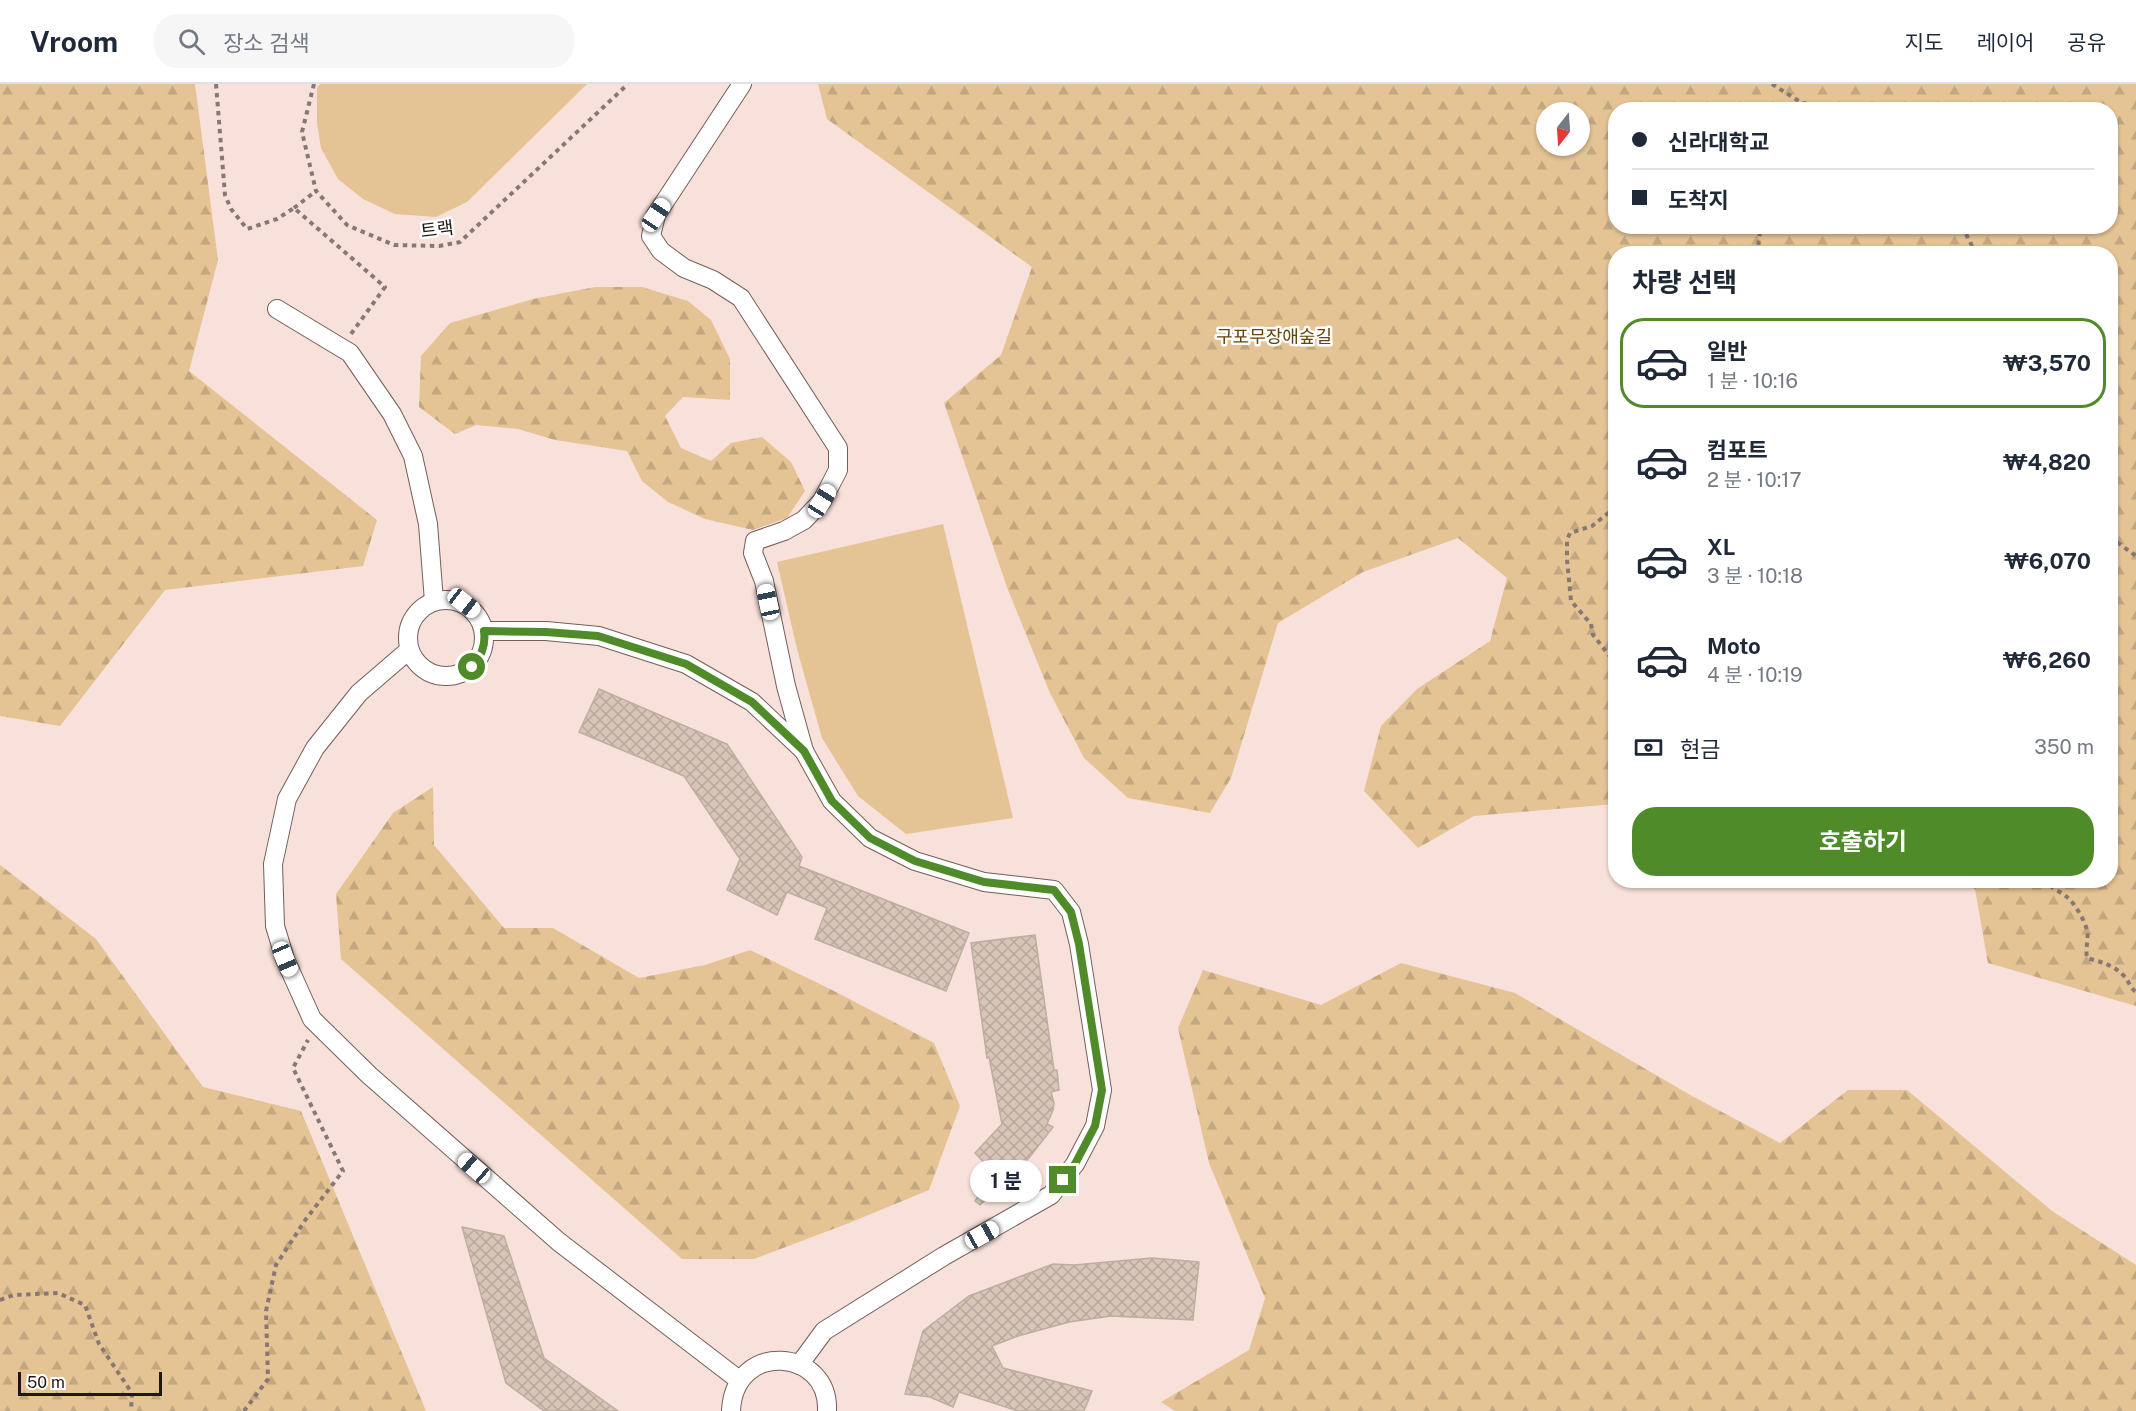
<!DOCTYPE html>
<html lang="ko">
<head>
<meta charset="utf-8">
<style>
  body { margin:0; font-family:"Public Sans","Noto Sans KR",sans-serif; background:#f6f6f7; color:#1f2937; height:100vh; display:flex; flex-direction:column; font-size:22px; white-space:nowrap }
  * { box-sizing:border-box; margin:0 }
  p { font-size:20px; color:#747a83 }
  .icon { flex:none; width:33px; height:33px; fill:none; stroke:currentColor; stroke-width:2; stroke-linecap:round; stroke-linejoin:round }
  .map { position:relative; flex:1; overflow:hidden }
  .side { position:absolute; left:1608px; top:162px; width:510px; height:642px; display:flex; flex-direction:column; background:#fff; border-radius:24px; box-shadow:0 2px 4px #0004 }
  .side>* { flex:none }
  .top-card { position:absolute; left:1608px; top:18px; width:510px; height:132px; border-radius:24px; box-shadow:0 2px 4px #0004; display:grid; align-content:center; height:132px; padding:0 24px; background:#fff }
  .needle { width:39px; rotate:197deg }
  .buttons { position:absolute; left:1536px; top:18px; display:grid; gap:12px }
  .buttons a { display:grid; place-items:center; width:54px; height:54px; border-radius:50%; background:#fff; box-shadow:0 2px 4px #0004; font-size:30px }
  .scale { position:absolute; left:18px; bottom:15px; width:144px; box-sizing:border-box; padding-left:6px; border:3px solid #1f1714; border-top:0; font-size:16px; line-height:21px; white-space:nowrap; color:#1f1714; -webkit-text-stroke:4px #fff; paint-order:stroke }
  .end { position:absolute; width:27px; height:27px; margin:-14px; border:8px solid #508b2a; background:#fff; box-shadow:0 0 0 3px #fff }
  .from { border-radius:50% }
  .bubble { position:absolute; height:42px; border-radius:21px; background:#fff; box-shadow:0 2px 4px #0004; font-size:20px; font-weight:700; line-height:42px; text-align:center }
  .car { position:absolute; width:18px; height:36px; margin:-18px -9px; border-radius:8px; box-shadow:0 0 4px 2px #0007; background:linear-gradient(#fff 24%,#345 0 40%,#fff 0 76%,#345 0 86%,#fff 0) }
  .top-card b { display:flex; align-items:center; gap:21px; height:57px; font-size:22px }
  .top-card b+b { border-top:2px solid #e0e1e3 }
  .top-card i { width:15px; height:15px; background:#1f2937 }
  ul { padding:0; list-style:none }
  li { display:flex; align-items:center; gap:18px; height:90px; margin:0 12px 9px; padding:0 12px; border:3px solid transparent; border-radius:24px }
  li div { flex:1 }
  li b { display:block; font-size:22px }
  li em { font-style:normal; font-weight:700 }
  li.active { border-color:#508b2a }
  li>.icon { width:54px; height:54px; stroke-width:1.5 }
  h2 { padding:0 24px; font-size:27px; line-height:72px }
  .pay { display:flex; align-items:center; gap:15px; height:66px; padding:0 24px; font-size:22px }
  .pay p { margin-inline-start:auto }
  .primary-button { display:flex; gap:12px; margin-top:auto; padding:12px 24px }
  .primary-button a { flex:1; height:69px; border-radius:24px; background:#508b2a; color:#fff; font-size:24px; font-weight:700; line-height:69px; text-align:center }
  header { display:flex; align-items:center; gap:36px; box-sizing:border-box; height:84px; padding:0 30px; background:#fff; border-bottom:2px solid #e0e1e3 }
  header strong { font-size:28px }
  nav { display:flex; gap:33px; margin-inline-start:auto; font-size:21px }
  .search { width:420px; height:54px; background:#f6f6f7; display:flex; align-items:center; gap:15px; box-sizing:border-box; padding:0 21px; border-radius:24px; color:#747a83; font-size:22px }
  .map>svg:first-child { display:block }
  .forest { fill:url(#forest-firs); fill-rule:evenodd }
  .garden { fill:#e4c394 }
  .building { fill:url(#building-cross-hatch); stroke:#bfada0; stroke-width:1.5 }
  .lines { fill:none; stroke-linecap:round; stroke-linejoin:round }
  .street-casing { stroke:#735f59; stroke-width:20 }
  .path { stroke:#887874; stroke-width:4; stroke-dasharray:4.5 4.5; stroke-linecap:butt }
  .street { stroke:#fff; stroke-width:18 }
  .route { stroke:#508b2a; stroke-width:8 }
  .labels { text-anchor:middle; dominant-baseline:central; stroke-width:5; stroke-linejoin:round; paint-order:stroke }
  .street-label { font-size:18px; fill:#1f1714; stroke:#fff }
  .park-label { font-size:18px; fill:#65450d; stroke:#fff }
</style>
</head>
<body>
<header>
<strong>Vroom</strong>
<div class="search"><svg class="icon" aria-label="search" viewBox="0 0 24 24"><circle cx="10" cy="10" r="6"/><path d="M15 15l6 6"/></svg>장소 검색</div>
<nav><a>지도</a><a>레이어</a><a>공유</a></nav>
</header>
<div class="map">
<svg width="2136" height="1327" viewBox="0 0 2136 1327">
  <defs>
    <pattern id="forest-firs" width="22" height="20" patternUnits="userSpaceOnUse" patternTransform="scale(1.5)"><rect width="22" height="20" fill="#e4c394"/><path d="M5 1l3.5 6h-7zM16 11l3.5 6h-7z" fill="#c3a77f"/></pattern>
    <pattern id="building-cross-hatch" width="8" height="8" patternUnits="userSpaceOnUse" patternTransform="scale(1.5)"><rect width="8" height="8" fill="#d8c5b8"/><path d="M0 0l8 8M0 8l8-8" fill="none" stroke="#b9a89d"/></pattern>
  </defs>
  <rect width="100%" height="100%" fill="#f9e1db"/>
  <g class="forest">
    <path d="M0,0H195L218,176L189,287L377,436L363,482L165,506L60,642L0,632Z"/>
    <path d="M818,0H2136V922L1988,879L1975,805L1953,797L2110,796V170H1616L1615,720L1474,732L1418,764L1364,707L1381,642L1417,605L1490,557L1507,494L1458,454L1363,488L1278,539L1231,694L1210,729L1128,714L1084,674L1050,609L1008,506L944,319L1001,271L1032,183L827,35ZM1616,26H2110V142H1616ZM1546,28H1580V62H1546Z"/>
    <path d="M595,203H642L688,217L711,236L730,275V316L683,313L665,332L681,364L711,377L731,359L762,353L791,378L805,407L787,434L753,446L705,435L668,418L642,397L627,367L555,356L518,345L476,341L455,350L419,323L421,272L450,239L533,215Z"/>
    <path d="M433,703L434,761L504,844H553L639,894L705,881L750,866L832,906L934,959L960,1022L929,1106L849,1139L754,1175H682L341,875L336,810L393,729Z"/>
    <path d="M0,781L96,855L203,1003L301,1027L426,1327H0Z"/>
    <path d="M1401,879L1515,909L1692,1012L1780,1059L1848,1006H1907L2052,1127L2136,1181V1327H1175L1161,1318L1249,1266L1265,1214L1209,1079L1178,944L1203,886L1321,921Z"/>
  </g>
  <g class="garden">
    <path d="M320,0H587L467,118L436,133L395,130L363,115L338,95L321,64L317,39V4Z"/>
    <path d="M943,440L1013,734L906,750L858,712L822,654L797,565L777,478Z"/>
  </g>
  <g class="building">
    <path d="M599,605L727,660L802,773L799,782L969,849L946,907L815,855L827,824L787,808L777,831L727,806L740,775L684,692L579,648Z"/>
    <path d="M1035,851L1054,986H1057L1059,1006L1051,1008L1054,1019L1053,1026L1047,1040L1053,1043L1029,1074L980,1121L975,1117L994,1089L975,1069L1002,1040L989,973L987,974L971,859Z"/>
    <path d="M462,1143L504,1152L544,1274L618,1327H544L506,1299Z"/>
    <path d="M1152,1174L1199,1178L1193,1236L1111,1232L1069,1238L1018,1252L992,1262L1003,1284L1092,1307L1084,1327H1018L959,1308L953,1323L930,1313L905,1310L923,1247L969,1212L1053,1180L1074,1181Z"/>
  </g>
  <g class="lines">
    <defs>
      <g id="street">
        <path d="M742,0L656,131L651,152L661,167L684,184L713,196L741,214L838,364V386L822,417L804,436L784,447L755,457L753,469L764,497L786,602L804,667"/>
        <path d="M277,225L350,269L392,330L413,372L428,440L434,517"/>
        <circle cx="446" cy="554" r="38"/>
        <path d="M484,547H546L599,552L686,580L752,618L804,667L832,717L870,754L915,777L984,798L1054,806L1071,828L1079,860L1102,1006L1095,1042L1075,1080L1051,1111L944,1172L824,1247L799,1281"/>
        <path d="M409,566L359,609L315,664L287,715L273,780L275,842L285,875L312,935L369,991L559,1158L739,1296"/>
        <path d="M731,1327C734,1256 830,1264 827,1327"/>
      </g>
    </defs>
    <use href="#street" class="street-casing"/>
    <g class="path">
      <path d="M216,0L225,111L231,125L247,145L277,135L294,124L385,203L351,250"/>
      <path d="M314,0L302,48L316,107L347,141L394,161L439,162L460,158L628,0"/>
      <path d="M1772,0L1802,19L1823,21L1838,26"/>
      <path d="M294,124L316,107"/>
      <path d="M1962,142L1976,170"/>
      <path d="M1757,170L1760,148L1764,142"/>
      <path d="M1616,423L1592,442L1570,449L1567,456V476L1571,517L1591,540L1593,551L1616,580"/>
      <path d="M2110,453L2136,472"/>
      <path d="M2043,796C2050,803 2059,807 2067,813C2075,820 2084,835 2087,846C2089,854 2085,865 2087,874C2101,878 2114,881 2124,892C2129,897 2130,904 2136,908"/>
      <path d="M0,1216L14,1211L58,1209L85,1221L99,1260L132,1309L131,1327"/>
      <path d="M244,1327L268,1295L266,1227L276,1181L306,1135L343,1087L293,984L308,956"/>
    </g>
    <use href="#street" class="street"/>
  </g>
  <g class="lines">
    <path class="route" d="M472,583C481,572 486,562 484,547L546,548L598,552L686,580L752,618L804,667L832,717L870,754L915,777L984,798L1054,806L1071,828L1079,860L1102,1006L1095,1042L1075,1080L1063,1096"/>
  </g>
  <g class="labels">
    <g class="street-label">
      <text transform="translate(437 145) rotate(-7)">트랙</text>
    </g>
    <g class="park-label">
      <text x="1274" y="252">구포무장애숲길</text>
    </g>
  </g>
</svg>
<div class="buttons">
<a><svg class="needle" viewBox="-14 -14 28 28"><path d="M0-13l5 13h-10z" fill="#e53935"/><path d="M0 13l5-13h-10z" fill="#747a83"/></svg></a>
</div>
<div class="scale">50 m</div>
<i class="end from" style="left:472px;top:583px"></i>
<i class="end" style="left:1063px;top:1096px"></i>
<div class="bubble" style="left:970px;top:1076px;width:72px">1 분</div>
<i class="car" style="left:656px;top:131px;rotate:34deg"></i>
<i class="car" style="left:822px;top:417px;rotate:32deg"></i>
<i class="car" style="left:768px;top:518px;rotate:348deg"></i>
<i class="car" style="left:464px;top:519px;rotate:128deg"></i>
<i class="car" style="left:285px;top:875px;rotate:157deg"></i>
<i class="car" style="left:474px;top:1084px;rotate:311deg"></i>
<i class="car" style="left:982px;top:1151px;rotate:61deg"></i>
<div class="top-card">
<b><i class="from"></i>신라대학교</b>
<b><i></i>도착지</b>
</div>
<section class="side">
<h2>차량 선택</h2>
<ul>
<li class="active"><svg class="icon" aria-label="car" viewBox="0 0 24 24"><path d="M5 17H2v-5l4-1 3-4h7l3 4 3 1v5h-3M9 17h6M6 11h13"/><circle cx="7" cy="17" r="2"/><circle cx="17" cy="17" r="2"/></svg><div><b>일반</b><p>1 분 · 10:16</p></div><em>₩3,570</em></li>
<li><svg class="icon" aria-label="car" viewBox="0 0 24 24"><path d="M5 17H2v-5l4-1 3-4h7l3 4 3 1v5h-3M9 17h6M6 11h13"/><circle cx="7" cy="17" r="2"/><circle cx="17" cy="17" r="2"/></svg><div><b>컴포트</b><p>2 분 · 10:17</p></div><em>₩4,820</em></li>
<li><svg class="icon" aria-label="car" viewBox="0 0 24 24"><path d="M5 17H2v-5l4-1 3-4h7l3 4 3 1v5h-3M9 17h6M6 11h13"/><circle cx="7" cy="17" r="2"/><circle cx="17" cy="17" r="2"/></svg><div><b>XL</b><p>3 분 · 10:18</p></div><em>₩6,070</em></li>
<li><svg class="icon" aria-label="car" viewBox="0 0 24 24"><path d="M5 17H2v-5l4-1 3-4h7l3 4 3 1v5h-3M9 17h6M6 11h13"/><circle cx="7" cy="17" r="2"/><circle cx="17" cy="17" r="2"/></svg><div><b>Moto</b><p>4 분 · 10:19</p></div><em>₩6,260</em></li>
</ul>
<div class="pay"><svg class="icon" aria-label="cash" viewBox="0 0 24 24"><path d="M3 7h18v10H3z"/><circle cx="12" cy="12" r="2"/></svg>현금<p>350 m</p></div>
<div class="primary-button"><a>호출하기</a></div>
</section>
</div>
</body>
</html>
